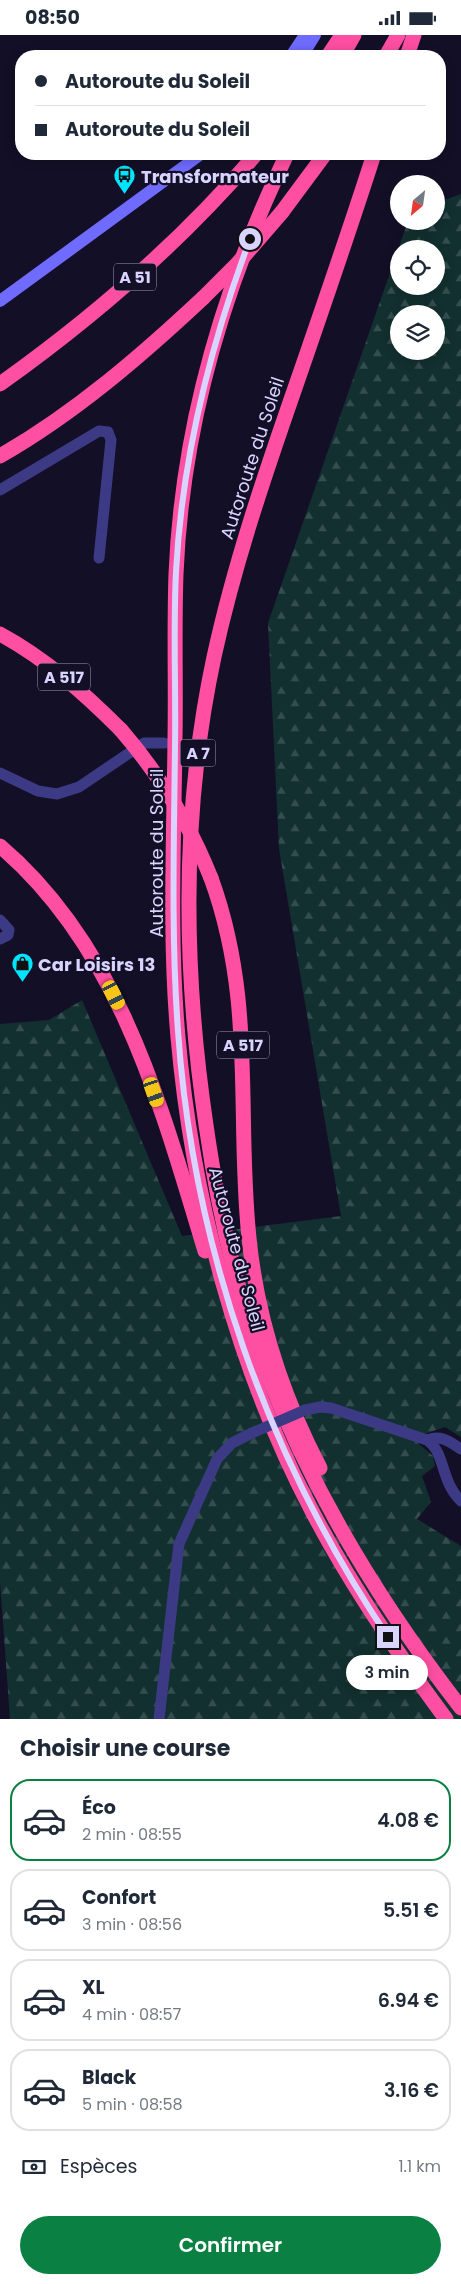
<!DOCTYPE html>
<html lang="fr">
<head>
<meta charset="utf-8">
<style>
  body { margin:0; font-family:Poppins,sans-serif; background:#f2f2f3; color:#1f2937; height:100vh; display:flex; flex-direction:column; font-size:19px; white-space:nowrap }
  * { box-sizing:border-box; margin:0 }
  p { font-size:16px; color:#747a83 }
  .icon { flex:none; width:28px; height:28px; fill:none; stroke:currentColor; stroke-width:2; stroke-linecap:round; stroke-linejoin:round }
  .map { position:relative; height:1684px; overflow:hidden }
  .side { display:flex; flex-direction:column; background:#fff; flex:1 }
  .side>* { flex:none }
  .top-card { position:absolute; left:15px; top:15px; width:431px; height:110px; border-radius:20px; box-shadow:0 2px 12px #0003; display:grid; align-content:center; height:110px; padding:0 20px; background:#fff }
  .needle { width:32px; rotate:209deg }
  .fabs { position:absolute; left:390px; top:140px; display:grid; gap:10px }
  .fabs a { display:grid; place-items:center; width:55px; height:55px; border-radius:50%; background:#fff; box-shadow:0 2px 12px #0003; font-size:25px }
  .end { position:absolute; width:22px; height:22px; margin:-11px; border:6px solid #d9d4ff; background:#111; box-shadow:0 0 0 2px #111 }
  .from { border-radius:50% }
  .bubble { position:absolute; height:35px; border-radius:18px; background:#fff; box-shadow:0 2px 12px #0003; font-size:16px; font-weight:600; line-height:35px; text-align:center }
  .car { position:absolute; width:15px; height:30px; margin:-15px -8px; border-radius:6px; box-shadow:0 0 4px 1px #0007; background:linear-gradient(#f5c518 24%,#345 0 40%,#f5c518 0 76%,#345 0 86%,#f5c518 0) }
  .top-card b { display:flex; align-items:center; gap:18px; height:48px; font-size:19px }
  .top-card b+b { border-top:1px solid #e0e1e3 }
  .top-card i { width:12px; height:12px; background:#1f2937 }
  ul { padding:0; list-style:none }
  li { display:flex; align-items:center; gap:15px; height:82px; margin:0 10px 8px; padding:0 10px; border:2px solid #e0e1e3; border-radius:20px }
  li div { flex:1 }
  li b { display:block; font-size:19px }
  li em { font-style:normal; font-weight:600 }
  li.active { border-color:#0b8043 }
  li>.icon { width:45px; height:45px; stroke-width:1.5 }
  h2 { padding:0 20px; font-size:22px; line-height:60px }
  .pay { display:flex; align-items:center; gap:12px; height:55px; padding:0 20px; font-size:19px }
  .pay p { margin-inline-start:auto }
  .primary-button { display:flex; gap:10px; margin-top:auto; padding:10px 20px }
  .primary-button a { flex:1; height:58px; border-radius:30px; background:#0b8043; color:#fff; font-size:20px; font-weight:600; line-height:58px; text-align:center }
  .status { display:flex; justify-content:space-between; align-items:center; height:35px; padding:0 25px; background:#fff; direction:ltr }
  .status svg { height:14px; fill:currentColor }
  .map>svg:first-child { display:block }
  .forest { fill:url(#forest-firs); fill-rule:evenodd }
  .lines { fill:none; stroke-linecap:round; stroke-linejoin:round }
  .street-tunnel { stroke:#312d47; stroke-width:11; stroke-dasharray:11 5.5; stroke-linecap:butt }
  .street { stroke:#3d3a85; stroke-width:11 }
  .secondary { stroke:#6f6bff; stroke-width:12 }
  .highway { stroke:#ff4fa3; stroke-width:15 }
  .street-bridge { stroke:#3d3a85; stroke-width:11 }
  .highway-bridge { stroke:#ff4fa3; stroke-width:15 }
  .route { stroke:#d9d4ff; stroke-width:6 }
  .labels { text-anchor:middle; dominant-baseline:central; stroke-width:4.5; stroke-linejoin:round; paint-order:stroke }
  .shield { fill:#130f26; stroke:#9e99be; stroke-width:1 }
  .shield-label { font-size:16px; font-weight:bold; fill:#d9d4ff }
  .poi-label { font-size:18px; font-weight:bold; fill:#d9d4ff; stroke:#130f26; text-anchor:start }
  .street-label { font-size:18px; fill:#d9d4ff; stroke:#130f26 }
</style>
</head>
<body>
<div class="status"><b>08:50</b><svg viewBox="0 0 49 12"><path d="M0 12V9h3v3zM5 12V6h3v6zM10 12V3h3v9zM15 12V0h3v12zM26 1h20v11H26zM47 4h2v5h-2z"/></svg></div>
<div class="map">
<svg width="461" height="1684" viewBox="0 0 461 1684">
  <defs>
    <pattern id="forest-firs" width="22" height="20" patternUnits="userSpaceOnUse" patternTransform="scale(1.25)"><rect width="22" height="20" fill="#12302f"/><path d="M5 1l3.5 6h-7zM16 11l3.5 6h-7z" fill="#344d4e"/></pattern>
  </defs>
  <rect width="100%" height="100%" fill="#130f26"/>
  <path class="forest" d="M461,159V1402L445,1392L412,1403L433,1421L435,1431L422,1441L431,1467L417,1484L461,1511V1684H10L0,1546V989L49,985L82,965L182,1201L341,1181L279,814L268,588L408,186H436V168ZM399,214H436V251H399ZM399,279H436V316H399Z"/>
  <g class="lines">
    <path class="street-tunnel" d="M167,709L210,710"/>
    <g class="street">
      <path d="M0,455L99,396L108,397L111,405L99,523"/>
      <path d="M0,738L38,756L57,759L79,752L144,708H164"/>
      <path d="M0,885L9,895L8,900L0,904"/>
      <path d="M305,1375L320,1372L331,1373L427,1405C446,1418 440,1446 461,1466"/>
      <path d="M427,1405C440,1399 450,1407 461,1414"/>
      <path d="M159,1684L179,1509L217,1424L232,1408L252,1398"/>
    </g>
    <g class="secondary">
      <path d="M291,21L305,0"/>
      <path d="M302,21L315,0"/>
      <path d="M0,266L201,119"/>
    </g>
    <g class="highway">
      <path d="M328,21L342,0"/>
      <path d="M342,21L354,0"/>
      <path d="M386,21L398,0"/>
      <path d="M407,21L414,0"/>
      <path d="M287,119C224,250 182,393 176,539C174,594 176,649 175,704C174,803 169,903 178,1002C192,1162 237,1333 312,1476C350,1549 397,1618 446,1684"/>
      <path d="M374,119C349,197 322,275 295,353C264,442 234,530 214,622C181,776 183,935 206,1090C218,1174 236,1259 267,1338C313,1459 382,1571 461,1673"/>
      <path d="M282,177L325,119"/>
      <path d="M0,349C94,282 181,207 256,119"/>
      <path d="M0,421C75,378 141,321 203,263"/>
      <path d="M0,599C46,624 84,658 121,695"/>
      <path d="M0,811C120,913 161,1071 205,1216"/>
      <path d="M211,843C256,966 236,1078 249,1203C257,1283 283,1362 320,1433"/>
    </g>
    <path class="street-bridge" d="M252,1398L305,1375"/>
    <g class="highway-bridge">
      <path d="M203,263L238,228L282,177"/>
      <path d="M121,695C160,740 189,788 211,843"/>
    </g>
  </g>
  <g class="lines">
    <path class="route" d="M250,204C210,311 182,422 176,537C173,595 176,654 175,712C174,807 171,902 178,996C193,1213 268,1423 388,1602"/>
  </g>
  <defs>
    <symbol id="bus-pin" viewBox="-11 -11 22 30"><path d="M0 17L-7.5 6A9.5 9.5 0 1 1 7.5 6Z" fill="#00e5ff" stroke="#130f26"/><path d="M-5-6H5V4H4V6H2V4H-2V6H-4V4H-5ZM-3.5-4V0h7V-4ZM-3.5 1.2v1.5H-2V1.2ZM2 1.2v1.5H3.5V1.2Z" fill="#111"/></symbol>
    <symbol id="shop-pin" viewBox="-11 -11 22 30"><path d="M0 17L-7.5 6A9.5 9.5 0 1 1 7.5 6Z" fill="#00e5ff" stroke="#130f26"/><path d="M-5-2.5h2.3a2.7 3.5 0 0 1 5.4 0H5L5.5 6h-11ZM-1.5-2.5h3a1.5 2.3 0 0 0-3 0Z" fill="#111"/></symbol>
  </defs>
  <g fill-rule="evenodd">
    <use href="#bus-pin" x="112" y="128" width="25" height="34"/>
    <use href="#shop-pin" x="10" y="916" width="25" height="34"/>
  </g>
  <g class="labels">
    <g class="shield">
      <rect x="114" y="228.5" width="42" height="27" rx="4"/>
      <rect x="38" y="628.5" width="52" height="27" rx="4"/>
      <rect x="180.5" y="704.5" width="35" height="27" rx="4"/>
      <rect x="217" y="996.5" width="52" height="27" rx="4"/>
    </g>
    <g class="shield-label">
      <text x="135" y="242">A 51</text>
      <text x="64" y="642">A 517</text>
      <text x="198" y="718">A 7</text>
      <text x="243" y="1010">A 517</text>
    </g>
    <g class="poi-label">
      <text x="141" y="141">Transformateur</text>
      <text x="38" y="929">Car Loisirs 13</text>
    </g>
    <g class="street-label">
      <text transform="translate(252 423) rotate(-72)">Autoroute du Soleil</text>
      <text transform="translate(156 818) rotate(-90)">Autoroute du Soleil</text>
      <text transform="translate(237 1214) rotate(75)">Autoroute du Soleil</text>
    </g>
  </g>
</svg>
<div class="fabs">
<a><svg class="needle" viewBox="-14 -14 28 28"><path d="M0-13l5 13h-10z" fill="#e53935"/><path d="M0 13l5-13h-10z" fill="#747a83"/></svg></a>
<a><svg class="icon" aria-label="locate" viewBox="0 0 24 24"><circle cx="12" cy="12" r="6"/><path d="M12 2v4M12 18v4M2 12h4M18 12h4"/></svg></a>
<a><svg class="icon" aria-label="layers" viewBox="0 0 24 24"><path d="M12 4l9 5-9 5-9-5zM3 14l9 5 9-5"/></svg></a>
</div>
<i class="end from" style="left:250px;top:204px"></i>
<i class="end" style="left:388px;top:1602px"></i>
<div class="bubble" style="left:346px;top:1620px;width:82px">3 min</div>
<i class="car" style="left:114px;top:960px;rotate:153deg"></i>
<i class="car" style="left:154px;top:1057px;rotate:161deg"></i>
<div class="top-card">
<b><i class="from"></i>Autoroute du Soleil</b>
<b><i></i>Autoroute du Soleil</b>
</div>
</div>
<section class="side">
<h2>Choisir une course</h2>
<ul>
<li class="active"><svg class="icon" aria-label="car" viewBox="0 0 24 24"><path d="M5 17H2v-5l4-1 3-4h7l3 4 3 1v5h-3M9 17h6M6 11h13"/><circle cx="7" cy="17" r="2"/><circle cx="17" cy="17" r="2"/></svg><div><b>Éco</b><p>2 min · 08:55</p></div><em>4.08 €</em></li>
<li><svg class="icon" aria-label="car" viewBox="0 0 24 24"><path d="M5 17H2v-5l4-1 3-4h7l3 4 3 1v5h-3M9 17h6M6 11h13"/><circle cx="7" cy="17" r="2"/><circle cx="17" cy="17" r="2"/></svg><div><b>Confort</b><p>3 min · 08:56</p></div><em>5.51 €</em></li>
<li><svg class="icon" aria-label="car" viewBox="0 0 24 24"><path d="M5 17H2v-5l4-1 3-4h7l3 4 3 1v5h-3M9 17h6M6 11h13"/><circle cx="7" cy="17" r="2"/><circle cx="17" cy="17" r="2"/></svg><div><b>XL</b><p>4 min · 08:57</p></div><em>6.94 €</em></li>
<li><svg class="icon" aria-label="car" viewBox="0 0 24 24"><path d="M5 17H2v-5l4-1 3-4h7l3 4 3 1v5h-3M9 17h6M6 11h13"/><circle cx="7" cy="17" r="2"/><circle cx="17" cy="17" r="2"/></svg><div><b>Black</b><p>5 min · 08:58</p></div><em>3.16 €</em></li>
</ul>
<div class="pay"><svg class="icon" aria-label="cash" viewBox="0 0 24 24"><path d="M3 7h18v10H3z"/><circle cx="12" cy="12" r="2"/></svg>Espèces<p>1.1 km</p></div>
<div class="primary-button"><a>Confirmer</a></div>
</section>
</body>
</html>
